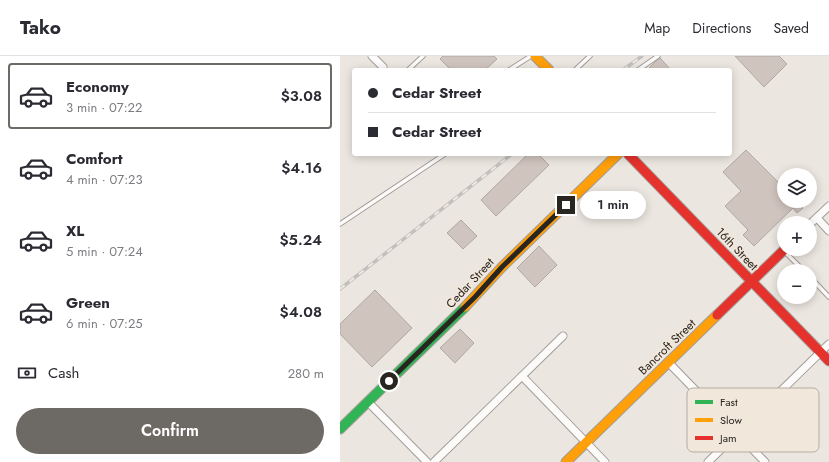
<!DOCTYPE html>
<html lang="en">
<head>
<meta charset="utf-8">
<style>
  body { margin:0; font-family:Jost,sans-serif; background:#f2f2f3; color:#2b2b33; height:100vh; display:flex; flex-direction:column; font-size:15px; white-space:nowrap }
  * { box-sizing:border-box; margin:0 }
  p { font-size:13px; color:#7c7c81 }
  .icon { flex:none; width:22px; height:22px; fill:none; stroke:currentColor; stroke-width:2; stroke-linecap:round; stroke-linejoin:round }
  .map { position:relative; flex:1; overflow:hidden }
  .drawer { display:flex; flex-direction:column; background:#fff; width:340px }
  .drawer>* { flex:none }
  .banner { position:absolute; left:12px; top:12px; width:380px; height:88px; border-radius:4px; box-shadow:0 2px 10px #0003; display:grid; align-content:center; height:88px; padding:0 16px; background:#fff }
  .buttons { position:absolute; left:437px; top:112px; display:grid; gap:8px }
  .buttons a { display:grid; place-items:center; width:40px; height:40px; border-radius:50%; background:#fff; box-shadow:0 2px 10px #0003; font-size:20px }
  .end { position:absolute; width:18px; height:18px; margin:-9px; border:5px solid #292521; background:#fff; box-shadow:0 0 0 2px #fff }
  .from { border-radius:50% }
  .bubble { position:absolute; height:28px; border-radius:14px; background:#fff; box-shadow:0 2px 10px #0003; font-size:13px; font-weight:600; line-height:28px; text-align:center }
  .banner b { display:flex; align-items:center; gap:14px; height:38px; font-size:15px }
  .banner b+b { border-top:1px solid #e1e1e2 }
  .banner i { width:10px; height:10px; background:#2b2b33 }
  ul { padding:7px 0 0; list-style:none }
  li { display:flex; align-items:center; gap:12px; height:66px; margin:0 8px 6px; padding:0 8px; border:2px solid transparent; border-radius:4px }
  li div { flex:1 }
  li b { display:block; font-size:15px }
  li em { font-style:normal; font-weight:600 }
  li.on { border-color:#6d6964 }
  li>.icon { width:36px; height:36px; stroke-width:1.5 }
  .pay { display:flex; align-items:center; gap:10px; height:44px; padding:0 16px; font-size:15px }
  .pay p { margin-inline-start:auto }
  .action { display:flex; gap:8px; margin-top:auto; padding:8px 16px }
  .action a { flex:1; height:46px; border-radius:24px; background:#6d6964; color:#fff; font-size:16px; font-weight:600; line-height:46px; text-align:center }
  header { display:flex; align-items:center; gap:24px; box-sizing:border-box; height:56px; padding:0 20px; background:#fff; border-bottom:1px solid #e1e1e2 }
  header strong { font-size:19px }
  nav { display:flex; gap:22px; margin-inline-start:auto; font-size:14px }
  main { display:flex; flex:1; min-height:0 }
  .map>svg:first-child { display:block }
  .building { fill:#d0c4be; stroke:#ada8a4 }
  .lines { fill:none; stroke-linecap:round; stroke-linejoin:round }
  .lane-casing { stroke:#a29d98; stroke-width:5.5 }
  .street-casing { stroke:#a29d98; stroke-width:9 }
  .fast-casing { stroke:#a29d98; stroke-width:11 }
  .slow-casing { stroke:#a29d98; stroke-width:11 }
  .jam-casing { stroke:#a29d98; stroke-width:11 }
  .lane { stroke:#fcfbfa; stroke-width:3.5 }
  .street { stroke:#fcfbfa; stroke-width:7 }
  .fast { stroke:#30b455; stroke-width:9 }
  .slow { stroke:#ff9f0a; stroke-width:9 }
  .jam { stroke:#e5322d; stroke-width:9 }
  .rail-casing { stroke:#c2c0be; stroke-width:3.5 }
  .rail { stroke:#f1e7db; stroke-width:2; stroke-dasharray:6; stroke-linecap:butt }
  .route { stroke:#292521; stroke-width:5 }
  .labels { text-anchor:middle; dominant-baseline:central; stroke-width:4; stroke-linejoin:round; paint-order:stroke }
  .street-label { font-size:12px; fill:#292521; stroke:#f1e7db }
  .key { fill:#f1e7db; stroke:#b5ada3; stroke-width:1 }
  .key-label { font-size:11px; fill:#292521 }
</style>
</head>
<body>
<header>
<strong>Tako</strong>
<nav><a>Map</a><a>Directions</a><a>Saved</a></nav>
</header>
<main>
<section class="drawer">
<ul>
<li class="on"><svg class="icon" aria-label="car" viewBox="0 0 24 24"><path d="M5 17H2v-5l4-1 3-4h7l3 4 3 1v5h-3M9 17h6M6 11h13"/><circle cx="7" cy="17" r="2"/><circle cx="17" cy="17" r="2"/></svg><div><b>Economy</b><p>3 min · 07:22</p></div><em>$3.08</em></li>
<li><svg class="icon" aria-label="car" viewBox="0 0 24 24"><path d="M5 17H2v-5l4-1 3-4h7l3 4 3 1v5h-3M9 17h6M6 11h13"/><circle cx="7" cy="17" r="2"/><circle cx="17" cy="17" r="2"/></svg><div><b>Comfort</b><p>4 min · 07:23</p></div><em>$4.16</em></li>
<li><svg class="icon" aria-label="car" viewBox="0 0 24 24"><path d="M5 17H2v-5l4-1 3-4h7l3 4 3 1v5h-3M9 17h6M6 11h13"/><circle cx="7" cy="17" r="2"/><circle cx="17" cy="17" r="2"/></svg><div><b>XL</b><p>5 min · 07:24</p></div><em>$5.24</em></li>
<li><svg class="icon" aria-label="car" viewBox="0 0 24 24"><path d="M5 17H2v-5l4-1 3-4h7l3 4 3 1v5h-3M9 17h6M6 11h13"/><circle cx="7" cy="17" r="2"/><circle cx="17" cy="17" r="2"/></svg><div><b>Green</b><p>6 min · 07:25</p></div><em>$4.08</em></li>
</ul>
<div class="pay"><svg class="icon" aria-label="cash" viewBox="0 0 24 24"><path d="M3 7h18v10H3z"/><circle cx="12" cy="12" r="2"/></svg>Cash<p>280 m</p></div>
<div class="action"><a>Confirm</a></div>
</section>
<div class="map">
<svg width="489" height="406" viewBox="0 0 489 406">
  <rect width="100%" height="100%" fill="#ece6e0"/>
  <g class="building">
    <path d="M103,0H154L157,3L145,14H111L100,3Z"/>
    <path d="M395,0H439L447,8L424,31Z"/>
    <path d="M320,2L331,14H307L316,5Z"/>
    <path d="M406,94L444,132V145H456L463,152L457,157L453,152L414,190L403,179L408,174L385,150L401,135L383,116Z"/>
    <path d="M188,98H198L209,109L156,160L141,144Z"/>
    <path d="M121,164L137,180L123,193L107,177Z"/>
    <path d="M199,190L217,209L195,231L177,212Z"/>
    <path d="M35,234L72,272L32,311L0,278V268Z"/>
    <path d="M120,273L134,287L115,307L100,292Z"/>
  </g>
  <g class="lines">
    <defs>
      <g id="lane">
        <path d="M68,14L83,0"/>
        <path d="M169,14L191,0"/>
        <path d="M235,14L250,0"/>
        <path d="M298,14L318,0"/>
        <path d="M0,168L105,98"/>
        <path d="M444,195L464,215"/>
        <path d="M470,221L489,241"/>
      </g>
      <g id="street">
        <path d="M32,0L43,11"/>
        <path d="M477,162L489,175"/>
        <path d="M470,168L489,150"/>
        <path d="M328,306L425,406"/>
        <path d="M182,320L265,406"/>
        <path d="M28,346L87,406"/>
        <path d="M94,406L223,280"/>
        <path d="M368,406L489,288"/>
      </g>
      <path id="fast" d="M0,373L125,251"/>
      <g id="slow">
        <path d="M195,0L209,14"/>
        <path d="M125,251L162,211L278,98"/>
        <path d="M226,406L377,259"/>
      </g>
      <g id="jam">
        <path d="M288,98L489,305"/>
        <path d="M377,259L445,193"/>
      </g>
    </defs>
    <use href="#lane" class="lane-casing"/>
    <use href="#street" class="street-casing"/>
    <use href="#fast" class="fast-casing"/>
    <use href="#slow" class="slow-casing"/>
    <use href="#jam" class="jam-casing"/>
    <use href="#lane" class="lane"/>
    <use href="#street" class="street"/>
    <use href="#fast" class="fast"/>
    <use href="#slow" class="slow"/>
    <use href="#jam" class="jam"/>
    <defs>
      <g id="rail">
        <path d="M283,14L302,0"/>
        <path d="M0,233L172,98"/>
      </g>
    </defs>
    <use href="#rail" class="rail-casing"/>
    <use href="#rail" class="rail"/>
  </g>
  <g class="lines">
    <path class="route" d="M49,325L135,241L162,211L226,149"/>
  </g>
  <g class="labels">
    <g class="street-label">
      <text transform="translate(397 193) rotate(46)">16th Street</text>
      <text transform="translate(130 227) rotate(-47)">Cedar Street</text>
      <text transform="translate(327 291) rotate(-44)">Bancroft Street</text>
    </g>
  </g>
  <rect x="347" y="332" width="132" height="64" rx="6" class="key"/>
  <rect x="355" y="344" width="18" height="4" fill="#30b455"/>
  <rect x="355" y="362" width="18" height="4" fill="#ff9f0a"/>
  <rect x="355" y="380" width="18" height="4" fill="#e5322d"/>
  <g class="key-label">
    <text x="380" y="350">Fast</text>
    <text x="380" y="368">Slow</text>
    <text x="380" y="386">Jam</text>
  </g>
</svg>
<div class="buttons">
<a><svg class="icon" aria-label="layers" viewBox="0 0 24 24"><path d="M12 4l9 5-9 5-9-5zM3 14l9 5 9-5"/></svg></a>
<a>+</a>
<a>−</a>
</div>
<i class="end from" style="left:49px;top:325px"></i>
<i class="end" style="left:226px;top:149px"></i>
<div class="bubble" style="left:240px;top:135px;width:66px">1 min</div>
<div class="banner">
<b><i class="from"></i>Cedar Street</b>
<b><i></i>Cedar Street</b>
</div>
</div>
</main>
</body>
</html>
